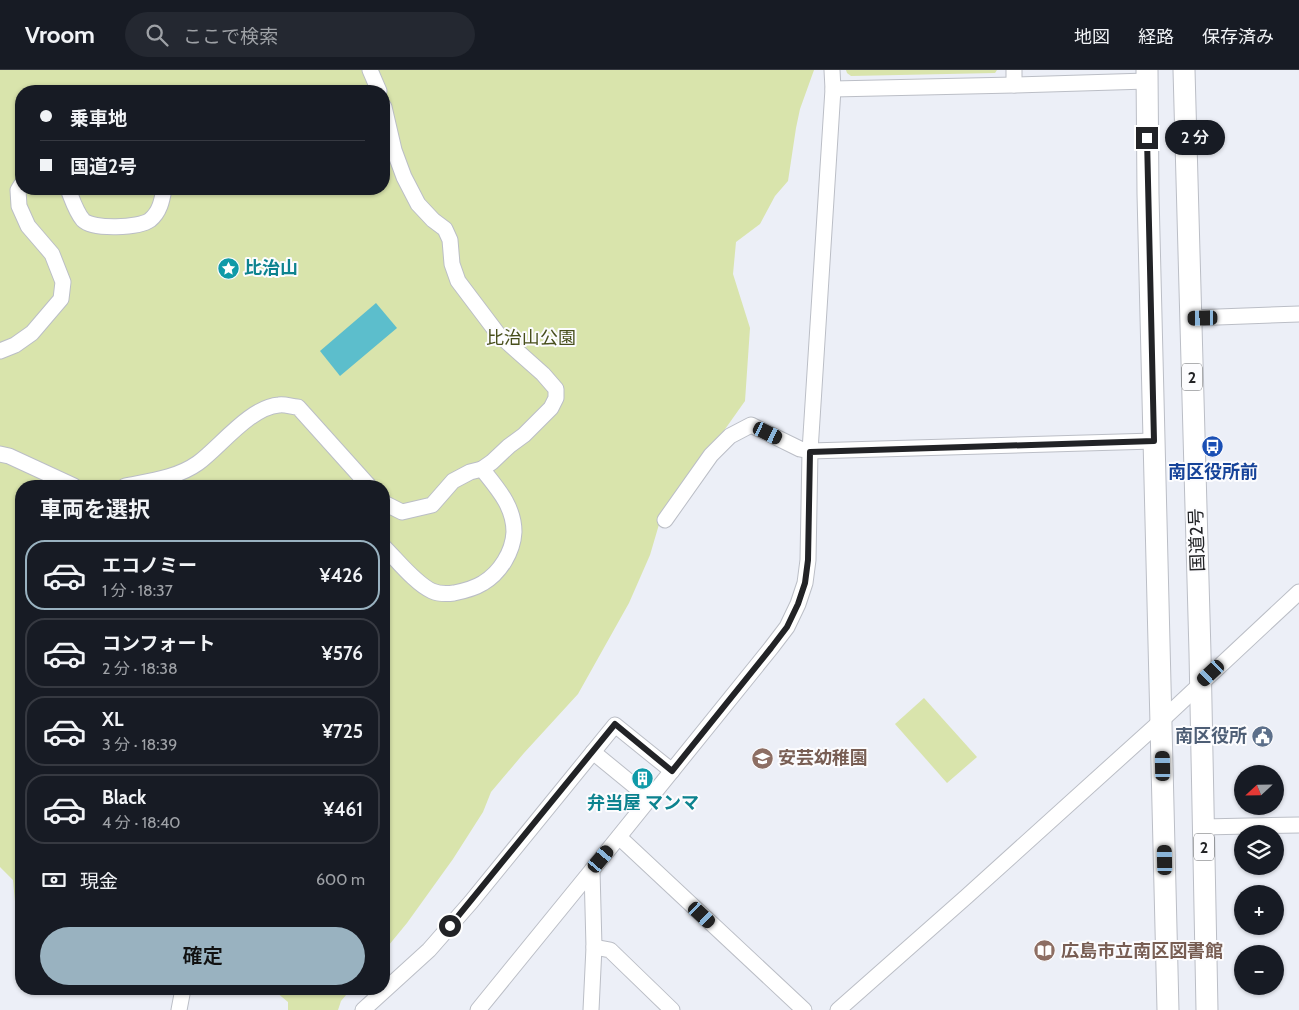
<!DOCTYPE html>
<html lang="ja">
<head>
<meta charset="utf-8">
<style>
  body { margin:0; font-family:Cabin,"Noto Sans JP",sans-serif; background:#242831; color:#f1f3f6; height:100vh; display:flex; flex-direction:column; font-size:19px; white-space:nowrap }
  * { box-sizing:border-box; margin:0 }
  p { font-size:16px; color:#9ea1a6 }
  .icon { flex:none; width:28px; height:28px; fill:none; stroke:currentColor; stroke-width:2; stroke-linecap:round; stroke-linejoin:round }
  .map { position:relative; flex:1; overflow:hidden }
  .side { position:absolute; left:15px; top:410px; width:375px; height:515px; display:flex; flex-direction:column; background:#171b24; border-radius:20px; box-shadow:0 1px 4px #0004 }
  .side>* { flex:none }
  .banner { position:absolute; left:15px; top:15px; width:375px; height:110px; border-radius:20px; box-shadow:0 1px 4px #0004; display:grid; align-content:center; height:110px; padding:0 25px; background:#171b24 }
  .needle { width:32px; rotate:248deg }
  .fabs { position:absolute; left:1234px; top:695px; display:grid; gap:10px }
  .fabs a { display:grid; place-items:center; width:50px; height:50px; border-radius:50%; background:#171b24; box-shadow:0 1px 4px #0004; font-size:25px }
  .end { position:absolute; width:22px; height:22px; margin:-11px; border:6px solid #222326; background:#fff; box-shadow:0 0 0 2px #fff }
  .from { border-radius:50% }
  .bubble { position:absolute; height:35px; border-radius:18px; background:#171b24; box-shadow:0 1px 4px #0004; font-size:16px; font-weight:600; line-height:35px; text-align:center }
  .car { position:absolute; width:15px; height:30px; margin:-15px -8px; border-radius:6px; box-shadow:0 0 4px 1px #0007; background:linear-gradient(#222 24%,#8ab4d8 0 40%,#222 0 76%,#8ab4d8 0 86%,#222 0) }
  .banner b { display:flex; align-items:center; gap:18px; height:48px; font-size:19px }
  .banner b+b { border-top:1px solid #363941 }
  .banner i { width:12px; height:12px; background:#f1f3f6 }
  ul { padding:0; list-style:none }
  li { display:flex; align-items:center; gap:15px; height:70px; margin:0 10px 8px; padding:0 15px; border:2px solid #363941; border-radius:20px }
  li div { flex:1 }
  li b { display:block; font-size:19px }
  li em { font-style:normal; font-weight:600 }
  li.selected { border-color:#99b2c0 }
  li>.icon { width:45px; height:45px; stroke-width:1.5 }
  h2 { padding:0 25px; font-size:22px; line-height:60px }
  .pay { display:flex; align-items:center; gap:12px; height:55px; padding:0 25px; font-size:19px }
  .pay p { margin-inline-start:auto }
  .button { display:flex; gap:10px; margin-top:auto; padding:10px 25px }
  .button a { flex:1; height:58px; border-radius:30px; background:#99b2c0; color:#111; font-size:20px; font-weight:600; line-height:58px; text-align:center }
  header { display:flex; align-items:center; gap:30px; box-sizing:border-box; height:70px; padding:0 25px; background:#171b24; border-bottom:1px solid #363941 }
  header strong { font-size:24px }
  nav { display:flex; gap:28px; margin-inline-start:auto; font-size:18px }
  .search { width:350px; height:45px; background:#242831; display:flex; align-items:center; gap:12px; box-sizing:border-box; padding:0 18px; border-radius:28px; color:#9ea1a6; font-size:19px }
  .map>svg:first-child { display:block }
  .green { fill:#d9e4ac; fill-rule:evenodd }
  .water { fill:#5cbecc }
  .lines { fill:none; stroke-linecap:round; stroke-linejoin:round }
  .minor-casing { stroke:#bbbec6; stroke-width:17 }
  .highway-casing { stroke:#bbbec6; stroke-width:23 }
  .minor { stroke:#fff; stroke-width:15 }
  .highway { stroke:#fff; stroke-width:21 }
  .route { stroke:#222326; stroke-width:6 }
  .labels { text-anchor:middle; dominant-baseline:central; stroke-width:4; stroke-linejoin:round; paint-order:stroke }
  .shield { fill:#fcfcfe; stroke:#636467; stroke-width:1 }
  .shield-label { font-size:16px; font-weight:bold; fill:#222326 }
  .culture-label { font-size:18px; font-weight:bold; fill:#0d838f; stroke:#fcfcfe; text-anchor:start }
  .park-label { font-size:18px; fill:#484f1c; stroke:#fcfcfe }
  .transit-label { font-size:18px; font-weight:bold; fill:#164399; stroke:#fcfcfe }
  .street-label { font-size:18px; fill:#222326; stroke:#fcfcfe }
  .service-label { font-size:18px; font-weight:bold; fill:#4e5e75; stroke:#fcfcfe; text-anchor:end }
  .education-label { font-size:18px; font-weight:bold; fill:#785e54; stroke:#fcfcfe; text-anchor:start }
</style>
</head>
<body>
<header>
<strong>Vroom</strong>
<div class="search"><svg class="icon" aria-label="search" viewBox="0 0 24 24"><circle cx="10" cy="10" r="6"/><path d="M15 15l6 6"/></svg>ここで検索</div>
<nav><a>地図</a><a>経路</a><a>保存済み</a></nav>
</header>
<div class="map">
<svg width="1299" height="940" viewBox="0 0 1299 940">
  <rect width="100%" height="100%" fill="#eceff7"/>
  <g class="green">
    <path d="M0,0H814L800,39L796,58L788,111L775,126L760,154L736,172L733,204L750,258L745,331L660,451L650,485L629,533L578,624L524,683L491,722L483,742L453,789L407,853L384,881V416H21V874H16L17,853L13,810L0,797ZM21,21H384V119H21Z"/>
    <path d="M846,0H997L995,3L851,6L847,3Z"/>
    <path d="M924,628L977,687L947,713L895,654Z"/>
    <path d="M275,919H351L341,931L338,940H288V932L276,922Z"/>
  </g>
  <path class="water" d="M376,233L397,258L340,306L320,281Z"/>
  <g class="lines">
    <defs>
      <g id="minor">
        <path d="M370,0L379,21"/>
        <path d="M1014,0V15"/>
        <path d="M833,19L1014,15L1147,11"/>
        <path d="M384,37L394,80L404,107L418,134L433,150L445,159L450,170L452,194L458,211L498,264L543,304L556,319V328L551,338L524,365L509,376L492,392L482,399"/>
        <path d="M68,119C72,129 76,142 83,150C93,160 139,158 150,150C160,142 162,130 164,119"/>
        <path d="M1191,248L1299,244"/>
        <path d="M0,281L15,275L32,263L61,229L63,212L52,184L28,156L19,136L18,120L21,115"/>
        <path d="M0,384L9,386L74,416"/>
        <path d="M125,416C150,411 177,408 198,393C220,377 250,337 279,335C285,334 292,337 298,337L369,416"/>
        <path d="M384,433L402,442L432,435L453,411L470,402L482,399C497,418 514,436 514,462C513,482 500,503 483,513C475,518 464,521 454,523C447,524 439,524 432,521C416,514 397,490 384,477"/>
        <path d="M665,450L711,385L730,366L751,355L800,379L810,381L1154,371"/>
        <path d="M593,682L643,723"/>
        <path d="M1203,757L1299,755"/>
        <path d="M619,767L804,940"/>
        <path d="M594,877L610,880L672,940"/>
        <path d="M179,940L183,919"/>
        <path d="M363,940L429,880L471,832L615,655L672,701"/>
        <path d="M478,940L592,800"/>
        <path d="M591,940L594,877L592,800L771,578L787,557L798,534L805,513L808,490L810,381L833,19L832,0"/>
        <path d="M838,940L966,827L1162,650L1299,522"/>
      </g>
      <g id="highway">
        <path d="M1147,0L1148,124L1168,940"/>
        <path d="M1184,0L1200,583L1207,940"/>
      </g>
    </defs>
    <use href="#minor" class="minor-casing"/>
    <use href="#highway" class="highway-casing"/>
    <use href="#minor" class="minor"/>
    <use href="#highway" class="highway"/>
  </g>
  <g class="lines">
    <path class="route" d="M450,856L615,654L672,701L771,578L787,557L798,534L805,513L808,490L810,382L1154,371L1147,68"/>
  </g>
  <defs>
    <symbol id="sight-disc" viewBox="-11 -11 22 22"><circle r="9.5" fill="#0f9aa8" stroke="#fcfcfe"/><path d="M0-6L1.8-2.2L6-1.7L2.9 1.2L3.7 5.4L0 3.3L-3.7 5.4L-2.9 1.2L-6-1.7L-1.8-2.2Z" fill="#fff"/></symbol>
    <symbol id="bus-disc" viewBox="-11 -11 22 22"><circle r="9.5" fill="#1a4fb4" stroke="#fcfcfe"/><path d="M-5-6H5V4H4V6H2V4H-2V6H-4V4H-5ZM-3.5-4V0h7V-4ZM-3.5 1.2v1.5H-2V1.2ZM2 1.2v1.5H3.5V1.2Z" fill="#fff"/></symbol>
    <symbol id="civic-disc" viewBox="-11 -11 22 22"><circle r="9.5" fill="#5c6f8a" stroke="#fcfcfe"/><path d="M-.6-6.5H3V-4.5H.6V-3L4-1V1h2V6H-6V1h2V-1L-.6-3ZM-1.2 2.5V6h2.4V2.5Z" fill="#fff"/></symbol>
    <symbol id="school-disc" viewBox="-11 -11 22 22"><circle r="9.5" fill="#8d6e63" stroke="#fcfcfe"/><path d="M0-5L7-2L0 1L-7-2ZM-4 1L0 2.5L4 1V4Q0 6-4 4Z" fill="#fff"/></symbol>
    <symbol id="building-disc" viewBox="-11 -11 22 22"><circle r="9.5" fill="#0f9aa8" stroke="#fcfcfe"/><path d="M-4-6H4V6H1V3H-1V6H-4ZM-2.5-4.3h1.7v1.8h-1.7ZM.8-4.3h1.7v1.8H.8ZM-2.5-1h1.7V.8h-1.7ZM.8-1h1.7V.8H.8Z" fill="#fff"/></symbol>
    <symbol id="library-disc" viewBox="-11 -11 22 22"><circle r="9.5" fill="#8d6e63" stroke="#fcfcfe"/><path d="M-6-4Q-3-5.5-.7-3.5V5Q-3 3-6 4ZM6-4Q3-5.5 .7-3.5V5Q3 3 6 4Z" fill="#fff"/></symbol>
  </defs>
  <g fill-rule="evenodd">
    <use href="#sight-disc" x="216" y="186" width="25" height="25"/>
    <use href="#bus-disc" x="1200" y="364" width="25" height="25"/>
    <use href="#civic-disc" x="1250" y="654" width="25" height="25"/>
    <use href="#school-disc" x="750" y="676" width="25" height="25"/>
    <use href="#building-disc" x="630" y="696" width="25" height="25"/>
    <use href="#library-disc" x="1032" y="868" width="25" height="25"/>
  </g>
  <g class="labels">
    <g class="shield">
      <rect x="1182" y="293.5" width="20" height="27" rx="4"/>
      <rect x="1194" y="763.5" width="20" height="27" rx="4"/>
    </g>
    <g class="shield-label">
      <text x="1192" y="307">2</text>
      <text x="1204" y="777">2</text>
    </g>
    <g class="culture-label">
      <text x="244" y="198">比治山</text>
      <text x="643" y="733" text-anchor="middle">弁当屋 マンマ</text>
    </g>
    <g class="park-label">
      <text x="531" y="268">比治山公園</text>
    </g>
    <g class="transit-label">
      <text x="1213" y="402">南区役所前</text>
    </g>
    <g class="street-label">
      <text transform="translate(1197 470) rotate(-92)">国道2号</text>
    </g>
    <g class="service-label">
      <text x="1247" y="666">南区役所</text>
    </g>
    <g class="education-label">
      <text x="778" y="688">安芸幼稚園</text>
      <text x="1061" y="881">広島市立南区図書館</text>
    </g>
  </g>
</svg>
<div class="fabs">
<a><svg class="needle" viewBox="-14 -14 28 28"><path d="M0-13l5 13h-10z" fill="#e53935"/><path d="M0 13l5-13h-10z" fill="#9ea1a6"/></svg></a>
<a><svg class="icon" aria-label="layers" viewBox="0 0 24 24"><path d="M12 4l9 5-9 5-9-5zM3 14l9 5 9-5"/></svg></a>
<a>+</a>
<a>−</a>
</div>
<i class="end from" style="left:450px;top:856px"></i>
<i class="end" style="left:1147px;top:68px"></i>
<div class="bubble" style="left:1165px;top:50px;width:60px">2 分</div>
<i class="car" style="left:1203px;top:248px;rotate:269deg"></i>
<i class="car" style="left:768px;top:363px;rotate:116deg"></i>
<i class="car" style="left:1211px;top:603px;rotate:227deg"></i>
<i class="car" style="left:1163px;top:696px;rotate:359deg"></i>
<i class="car" style="left:601px;top:789px;rotate:40deg"></i>
<i class="car" style="left:1165px;top:790px;rotate:359deg"></i>
<i class="car" style="left:702px;top:845px;rotate:133deg"></i>
<div class="banner">
<b><i class="from"></i>乗車地</b>
<b><i></i>国道2号</b>
</div>
<section class="side">
<h2>車両を選択</h2>
<ul>
<li class="selected"><svg class="icon" aria-label="car" viewBox="0 0 24 24"><path d="M5 17H2v-5l4-1 3-4h7l3 4 3 1v5h-3M9 17h6M6 11h13"/><circle cx="7" cy="17" r="2"/><circle cx="17" cy="17" r="2"/></svg><div><b>エコノミー</b><p>1 分 · 18:37</p></div><em>¥426</em></li>
<li><svg class="icon" aria-label="car" viewBox="0 0 24 24"><path d="M5 17H2v-5l4-1 3-4h7l3 4 3 1v5h-3M9 17h6M6 11h13"/><circle cx="7" cy="17" r="2"/><circle cx="17" cy="17" r="2"/></svg><div><b>コンフォート</b><p>2 分 · 18:38</p></div><em>¥576</em></li>
<li><svg class="icon" aria-label="car" viewBox="0 0 24 24"><path d="M5 17H2v-5l4-1 3-4h7l3 4 3 1v5h-3M9 17h6M6 11h13"/><circle cx="7" cy="17" r="2"/><circle cx="17" cy="17" r="2"/></svg><div><b>XL</b><p>3 分 · 18:39</p></div><em>¥725</em></li>
<li><svg class="icon" aria-label="car" viewBox="0 0 24 24"><path d="M5 17H2v-5l4-1 3-4h7l3 4 3 1v5h-3M9 17h6M6 11h13"/><circle cx="7" cy="17" r="2"/><circle cx="17" cy="17" r="2"/></svg><div><b>Black</b><p>4 分 · 18:40</p></div><em>¥461</em></li>
</ul>
<div class="pay"><svg class="icon" aria-label="cash" viewBox="0 0 24 24"><path d="M3 7h18v10H3z"/><circle cx="12" cy="12" r="2"/></svg>現金<p>600 m</p></div>
<div class="button"><a>確定</a></div>
</section>
</div>
</body>
</html>
